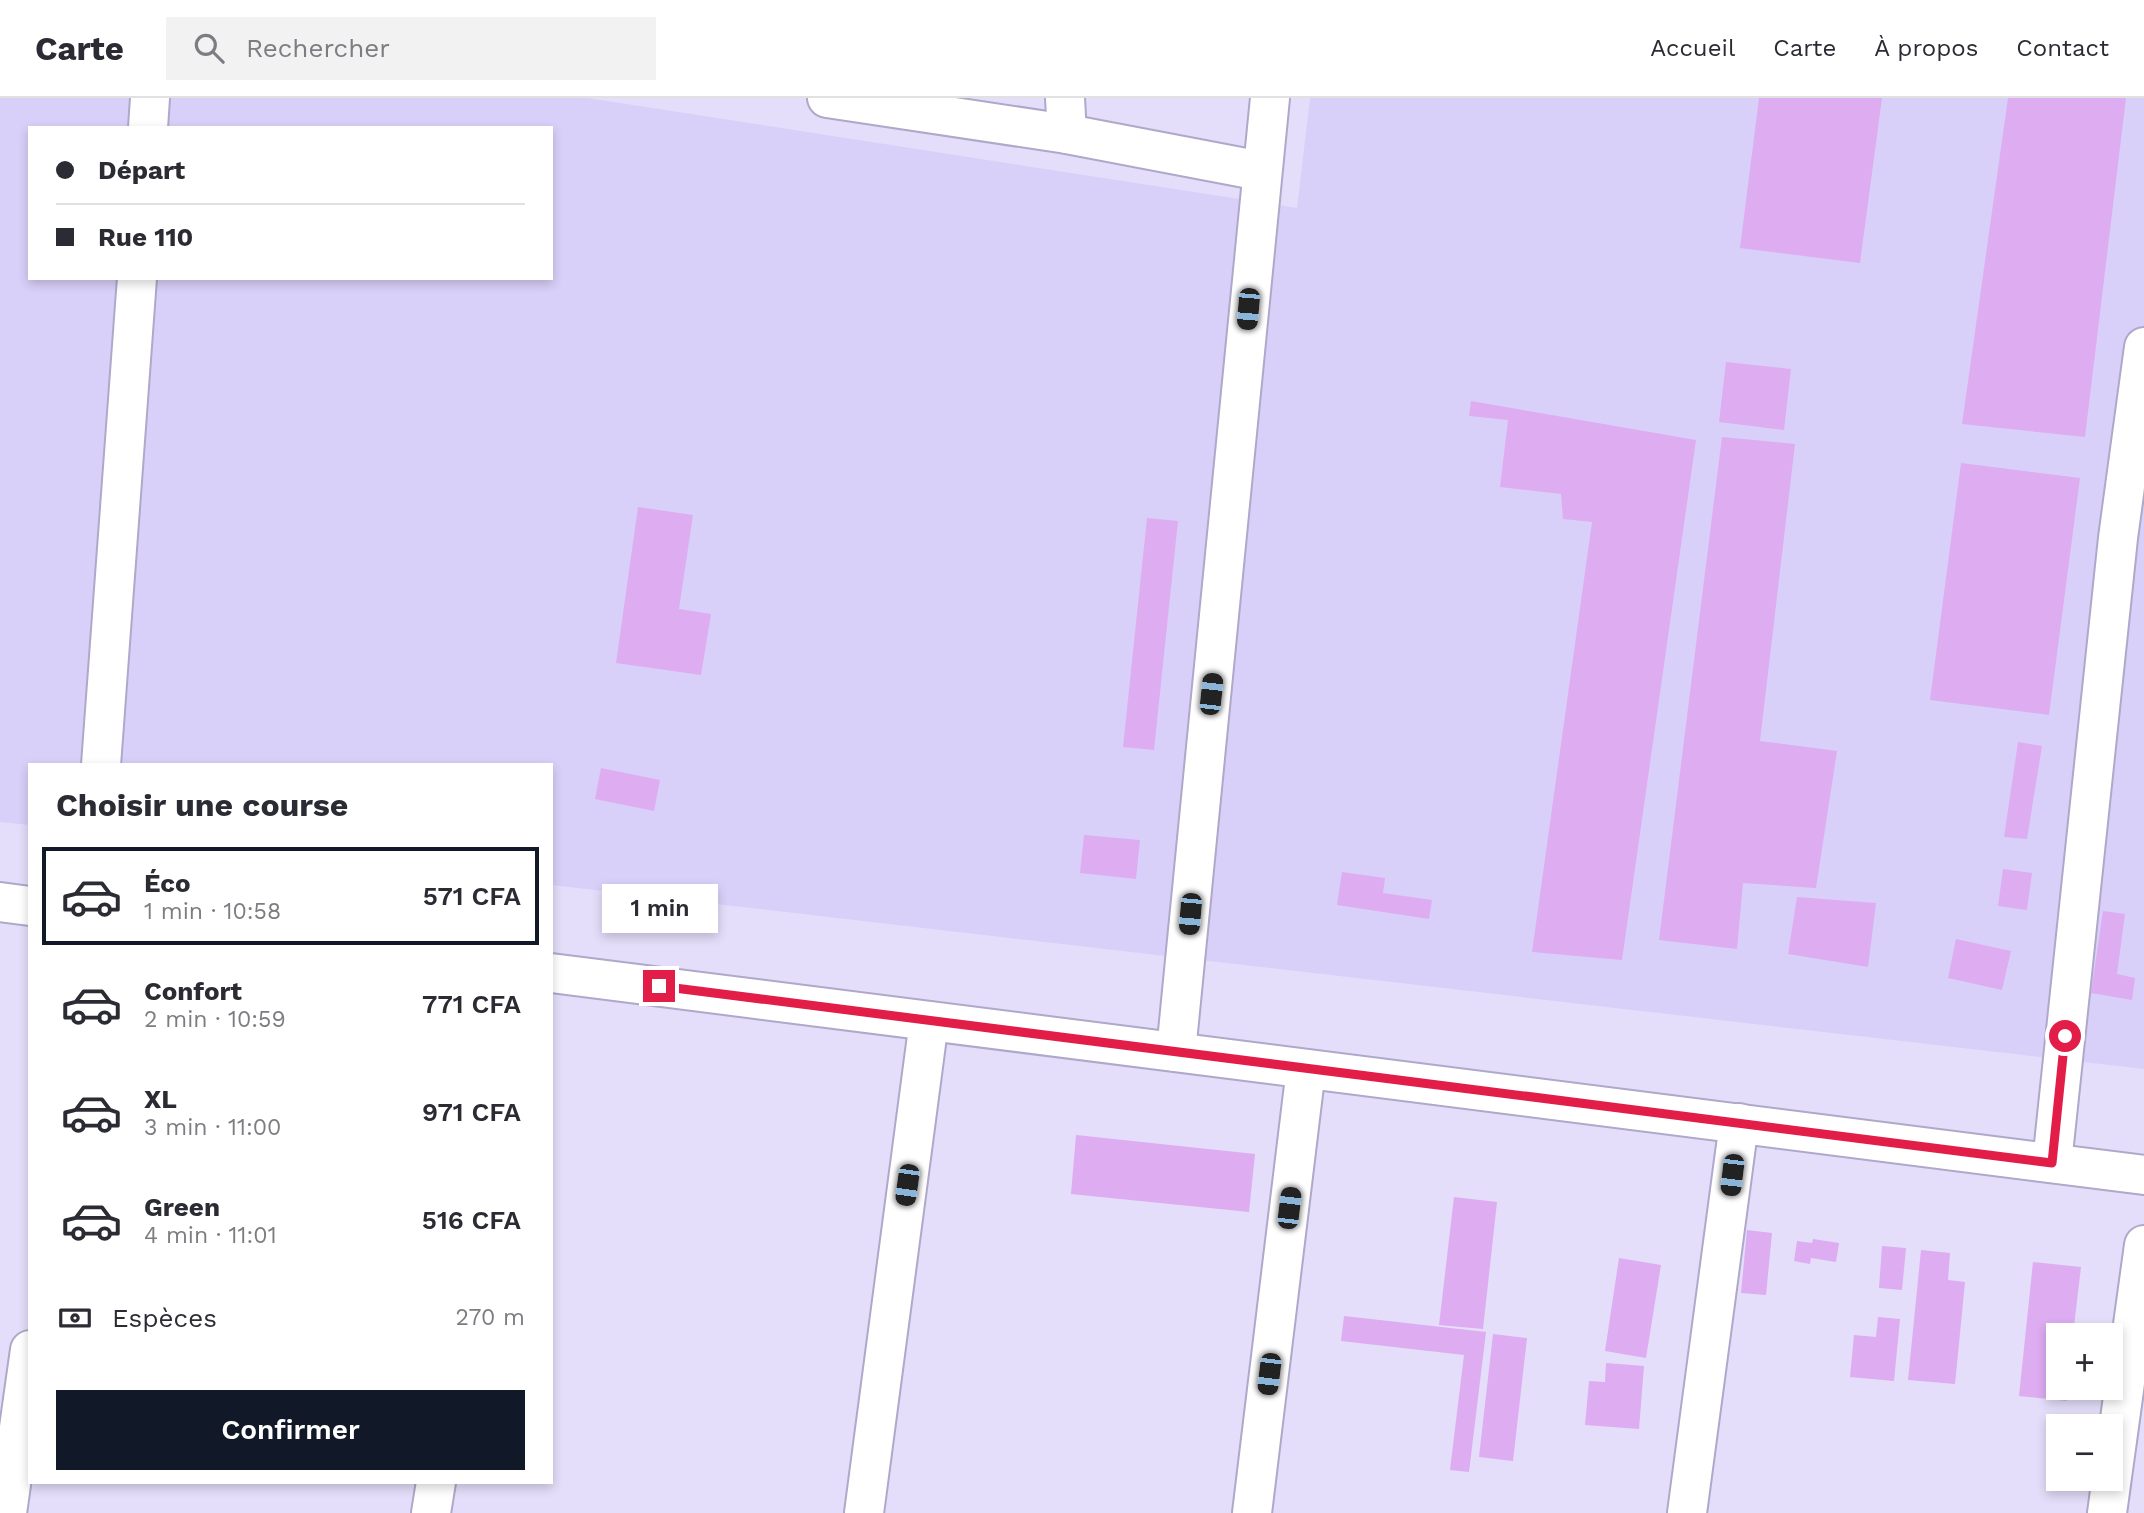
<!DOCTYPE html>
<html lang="fr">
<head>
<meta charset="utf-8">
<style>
  body { margin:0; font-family:"Work Sans",sans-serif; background:#f2f2f3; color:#2b2b33; height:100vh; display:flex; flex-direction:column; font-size:26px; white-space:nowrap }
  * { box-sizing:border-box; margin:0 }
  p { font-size:23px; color:#7c7c81 }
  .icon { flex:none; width:38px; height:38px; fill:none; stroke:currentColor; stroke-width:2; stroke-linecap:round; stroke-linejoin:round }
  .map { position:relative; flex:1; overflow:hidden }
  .drawer { position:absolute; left:28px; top:665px; width:525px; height:721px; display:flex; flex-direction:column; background:#fff; border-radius:0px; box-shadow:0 4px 10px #0003 }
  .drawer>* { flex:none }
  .hud { position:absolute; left:28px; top:28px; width:525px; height:154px; border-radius:0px; box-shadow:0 4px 10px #0003; display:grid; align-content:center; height:154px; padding:0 28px; background:#fff }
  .controls { position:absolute; left:2046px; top:1225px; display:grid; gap:14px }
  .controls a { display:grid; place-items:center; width:77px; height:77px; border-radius:0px; background:#fff; box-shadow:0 4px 10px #0003; font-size:35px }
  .end { position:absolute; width:32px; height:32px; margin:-16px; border:9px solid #e11d48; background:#fff; box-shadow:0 0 0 4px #fff }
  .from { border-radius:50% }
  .bubble { position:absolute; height:49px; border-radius:0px; background:#fff; box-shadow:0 4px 10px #0003; font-size:23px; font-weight:600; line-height:49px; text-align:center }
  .car { position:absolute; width:21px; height:42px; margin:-21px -10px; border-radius:9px; box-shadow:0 0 5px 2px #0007; background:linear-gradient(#222 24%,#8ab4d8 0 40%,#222 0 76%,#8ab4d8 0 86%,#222 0) }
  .hud b { display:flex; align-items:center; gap:24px; height:66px; font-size:26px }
  .hud b+b { border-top:2px solid #e1e1e2 }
  .hud i { width:18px; height:18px; background:#2b2b33 }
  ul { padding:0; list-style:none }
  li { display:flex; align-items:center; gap:21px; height:98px; margin:0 14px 10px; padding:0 14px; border:4px solid transparent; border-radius:0px }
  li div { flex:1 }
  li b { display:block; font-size:26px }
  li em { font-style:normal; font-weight:600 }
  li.active { border-color:#111827 }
  li>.icon { width:63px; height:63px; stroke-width:1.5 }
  h2 { padding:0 28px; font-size:32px; line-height:84px }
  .pay { display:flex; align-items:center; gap:18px; height:77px; padding:0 28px; font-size:26px }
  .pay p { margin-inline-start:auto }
  .primary-button { display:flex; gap:14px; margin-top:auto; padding:14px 28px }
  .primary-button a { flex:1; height:80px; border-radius:0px; background:#111827; color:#fff; font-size:28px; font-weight:600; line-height:80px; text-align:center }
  header { display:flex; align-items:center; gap:42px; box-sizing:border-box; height:98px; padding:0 35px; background:#fff; border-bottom:2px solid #e1e1e2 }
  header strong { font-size:33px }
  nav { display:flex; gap:38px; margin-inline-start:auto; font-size:24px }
  .search { width:490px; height:63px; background:#f2f2f3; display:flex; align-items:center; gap:18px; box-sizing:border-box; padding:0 24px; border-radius:0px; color:#7c7c81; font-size:26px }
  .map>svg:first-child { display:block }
  .built { fill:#d9d0f9; fill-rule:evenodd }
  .building { fill:#deacf1 }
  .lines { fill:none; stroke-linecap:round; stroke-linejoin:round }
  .minor-casing { stroke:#afa8c9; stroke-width:42 }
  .tertiary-casing { stroke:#afa8c9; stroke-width:42 }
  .minor { stroke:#fff; stroke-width:38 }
  .tertiary { stroke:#fff; stroke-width:38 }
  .route { stroke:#e11d48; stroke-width:9 }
</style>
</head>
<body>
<header>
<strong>Carte</strong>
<div class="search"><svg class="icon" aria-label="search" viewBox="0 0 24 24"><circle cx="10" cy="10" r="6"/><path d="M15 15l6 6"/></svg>Rechercher</div>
<nav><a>Accueil</a><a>Carte</a><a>À propos</a><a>Contact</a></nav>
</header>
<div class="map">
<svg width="2144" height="1415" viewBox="0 0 2144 1415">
  <rect width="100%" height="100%" fill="#e4defa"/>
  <path class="built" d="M0,0H588L1297,110L1310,0H2144V971L551,787V667H30V727L0,724ZM30,30H551V180H30Z"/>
  <g class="building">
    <path d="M1759,0H1882L1860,165L1740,150Z"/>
    <path d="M2008,0H2126L2085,339L1962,326Z"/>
    <path d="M1726,264L1791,271L1784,332L1719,324Z"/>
    <path d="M1471,303L1696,342L1622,862L1532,854L1592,424L1563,421L1561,396L1500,389L1508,322L1469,318Z"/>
    <path d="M1722,339L1795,346L1760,643L1837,653L1816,790L1743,785L1737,851L1659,842Z"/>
    <path d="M1961,365L2080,380L2049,617L1930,602Z"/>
    <path d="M638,409L693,417L679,511L711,516L701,577L616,565Z"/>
    <path d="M1147,420L1178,423L1154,652L1123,649Z"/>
    <path d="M2018,644L2042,648L2027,741L2004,739Z"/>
    <path d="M601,670L660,682L654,713L595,701Z"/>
    <path d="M1084,737L1140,742L1136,781L1080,775Z"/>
    <path d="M2003,771L2032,775L2027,812L1998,808Z"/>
    <path d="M1342,774L1385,780L1383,795L1432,802L1429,821L1337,807Z"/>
    <path d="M1797,799L1876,805L1868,869L1788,856Z"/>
    <path d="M2103,813L2125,816L2117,876L2135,880L2132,902L2091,895Z"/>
    <path d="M1956,841L2011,853L2002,892L1948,880Z"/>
    <path d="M1076,1037L1255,1056L1249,1114L1071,1096Z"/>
    <path d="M1454,1099L1497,1104L1483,1231L1439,1227Z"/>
    <path d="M1747,1132L1772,1135L1766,1197L1741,1195Z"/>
    <path d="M1813,1141L1839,1145L1836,1164L1811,1160L1810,1166L1794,1163L1797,1143L1812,1145Z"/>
    <path d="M1882,1148L1906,1150L1902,1192L1879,1190Z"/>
    <path d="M1921,1152L1950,1155L1948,1182L1965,1184L1955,1286L1908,1282Z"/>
    <path d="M1619,1160L1661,1167L1646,1260L1605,1253Z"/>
    <path d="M2033,1164L2081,1169L2073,1237H2058V1290H2068L2067,1303L2019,1298Z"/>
    <path d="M1344,1218L1486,1234L1469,1374L1450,1372L1464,1257L1341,1243Z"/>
    <path d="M1878,1219L1900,1221L1894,1283L1850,1279L1854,1237L1876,1239Z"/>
    <path d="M1493,1236L1527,1240L1513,1363L1479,1359Z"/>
    <path d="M1606,1265L1644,1268L1639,1331L1585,1327L1589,1283L1605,1284Z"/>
  </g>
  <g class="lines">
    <defs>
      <g id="minor">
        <path d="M827,0L1067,36L1261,73"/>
        <path d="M1065,0L1067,36"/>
        <path d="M148,30L150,0"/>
        <path d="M101,667L137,180"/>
        <path d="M1176,954L1270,0"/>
        <path d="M2052,1065L2118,440L2144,249"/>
        <path d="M7,1415L30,1252"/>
        <path d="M431,1415L436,1384"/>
        <path d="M864,1415L929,923"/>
        <path d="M1252,1415L1306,971"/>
        <path d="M2107,1415L2144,1147"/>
      </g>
      <g id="tertiary">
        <path d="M0,804L30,808"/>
        <path d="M551,875L2144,1077"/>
        <path d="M1687,1415L1739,1025"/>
      </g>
    </defs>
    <use href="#minor" class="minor-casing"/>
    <use href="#tertiary" class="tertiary-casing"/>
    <use href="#minor" class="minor"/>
    <use href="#tertiary" class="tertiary"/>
  </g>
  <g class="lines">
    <path class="route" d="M659,888L2052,1065L2065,938"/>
  </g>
</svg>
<div class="controls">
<a>+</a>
<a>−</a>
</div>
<i class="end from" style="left:2065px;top:938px"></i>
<i class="end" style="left:659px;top:888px"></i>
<div class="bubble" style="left:602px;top:786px;width:116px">1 min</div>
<i class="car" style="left:1248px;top:211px;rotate:185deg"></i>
<i class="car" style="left:1211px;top:596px;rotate:6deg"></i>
<i class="car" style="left:1190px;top:816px;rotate:185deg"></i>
<i class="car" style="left:1732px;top:1077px;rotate:187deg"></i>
<i class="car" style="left:907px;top:1087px;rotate:188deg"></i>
<i class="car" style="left:1289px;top:1110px;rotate:7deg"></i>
<i class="car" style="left:1269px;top:1276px;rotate:187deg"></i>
<div class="hud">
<b><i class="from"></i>Départ</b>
<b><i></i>Rue 110</b>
</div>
<section class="drawer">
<h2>Choisir une course</h2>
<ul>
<li class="active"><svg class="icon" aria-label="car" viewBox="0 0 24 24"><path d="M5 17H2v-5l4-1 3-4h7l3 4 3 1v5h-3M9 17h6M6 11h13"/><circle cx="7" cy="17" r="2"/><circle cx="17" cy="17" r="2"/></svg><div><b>Éco</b><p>1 min · 10:58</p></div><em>571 CFA</em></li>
<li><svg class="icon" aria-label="car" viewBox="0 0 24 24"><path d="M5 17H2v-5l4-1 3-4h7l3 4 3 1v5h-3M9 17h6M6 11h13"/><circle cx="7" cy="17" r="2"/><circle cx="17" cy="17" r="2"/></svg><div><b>Confort</b><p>2 min · 10:59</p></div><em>771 CFA</em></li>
<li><svg class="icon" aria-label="car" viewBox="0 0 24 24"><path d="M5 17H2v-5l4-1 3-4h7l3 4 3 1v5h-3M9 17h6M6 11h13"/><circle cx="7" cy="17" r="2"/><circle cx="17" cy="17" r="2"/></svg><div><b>XL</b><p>3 min · 11:00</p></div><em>971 CFA</em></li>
<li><svg class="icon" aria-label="car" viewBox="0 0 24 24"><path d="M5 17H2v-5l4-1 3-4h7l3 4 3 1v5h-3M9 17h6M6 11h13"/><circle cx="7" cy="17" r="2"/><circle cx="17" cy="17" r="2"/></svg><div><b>Green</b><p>4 min · 11:01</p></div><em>516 CFA</em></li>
</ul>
<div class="pay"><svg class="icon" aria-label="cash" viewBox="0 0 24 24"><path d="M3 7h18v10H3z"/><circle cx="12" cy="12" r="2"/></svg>Espèces<p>270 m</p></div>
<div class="primary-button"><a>Confirmer</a></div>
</section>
</div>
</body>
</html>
